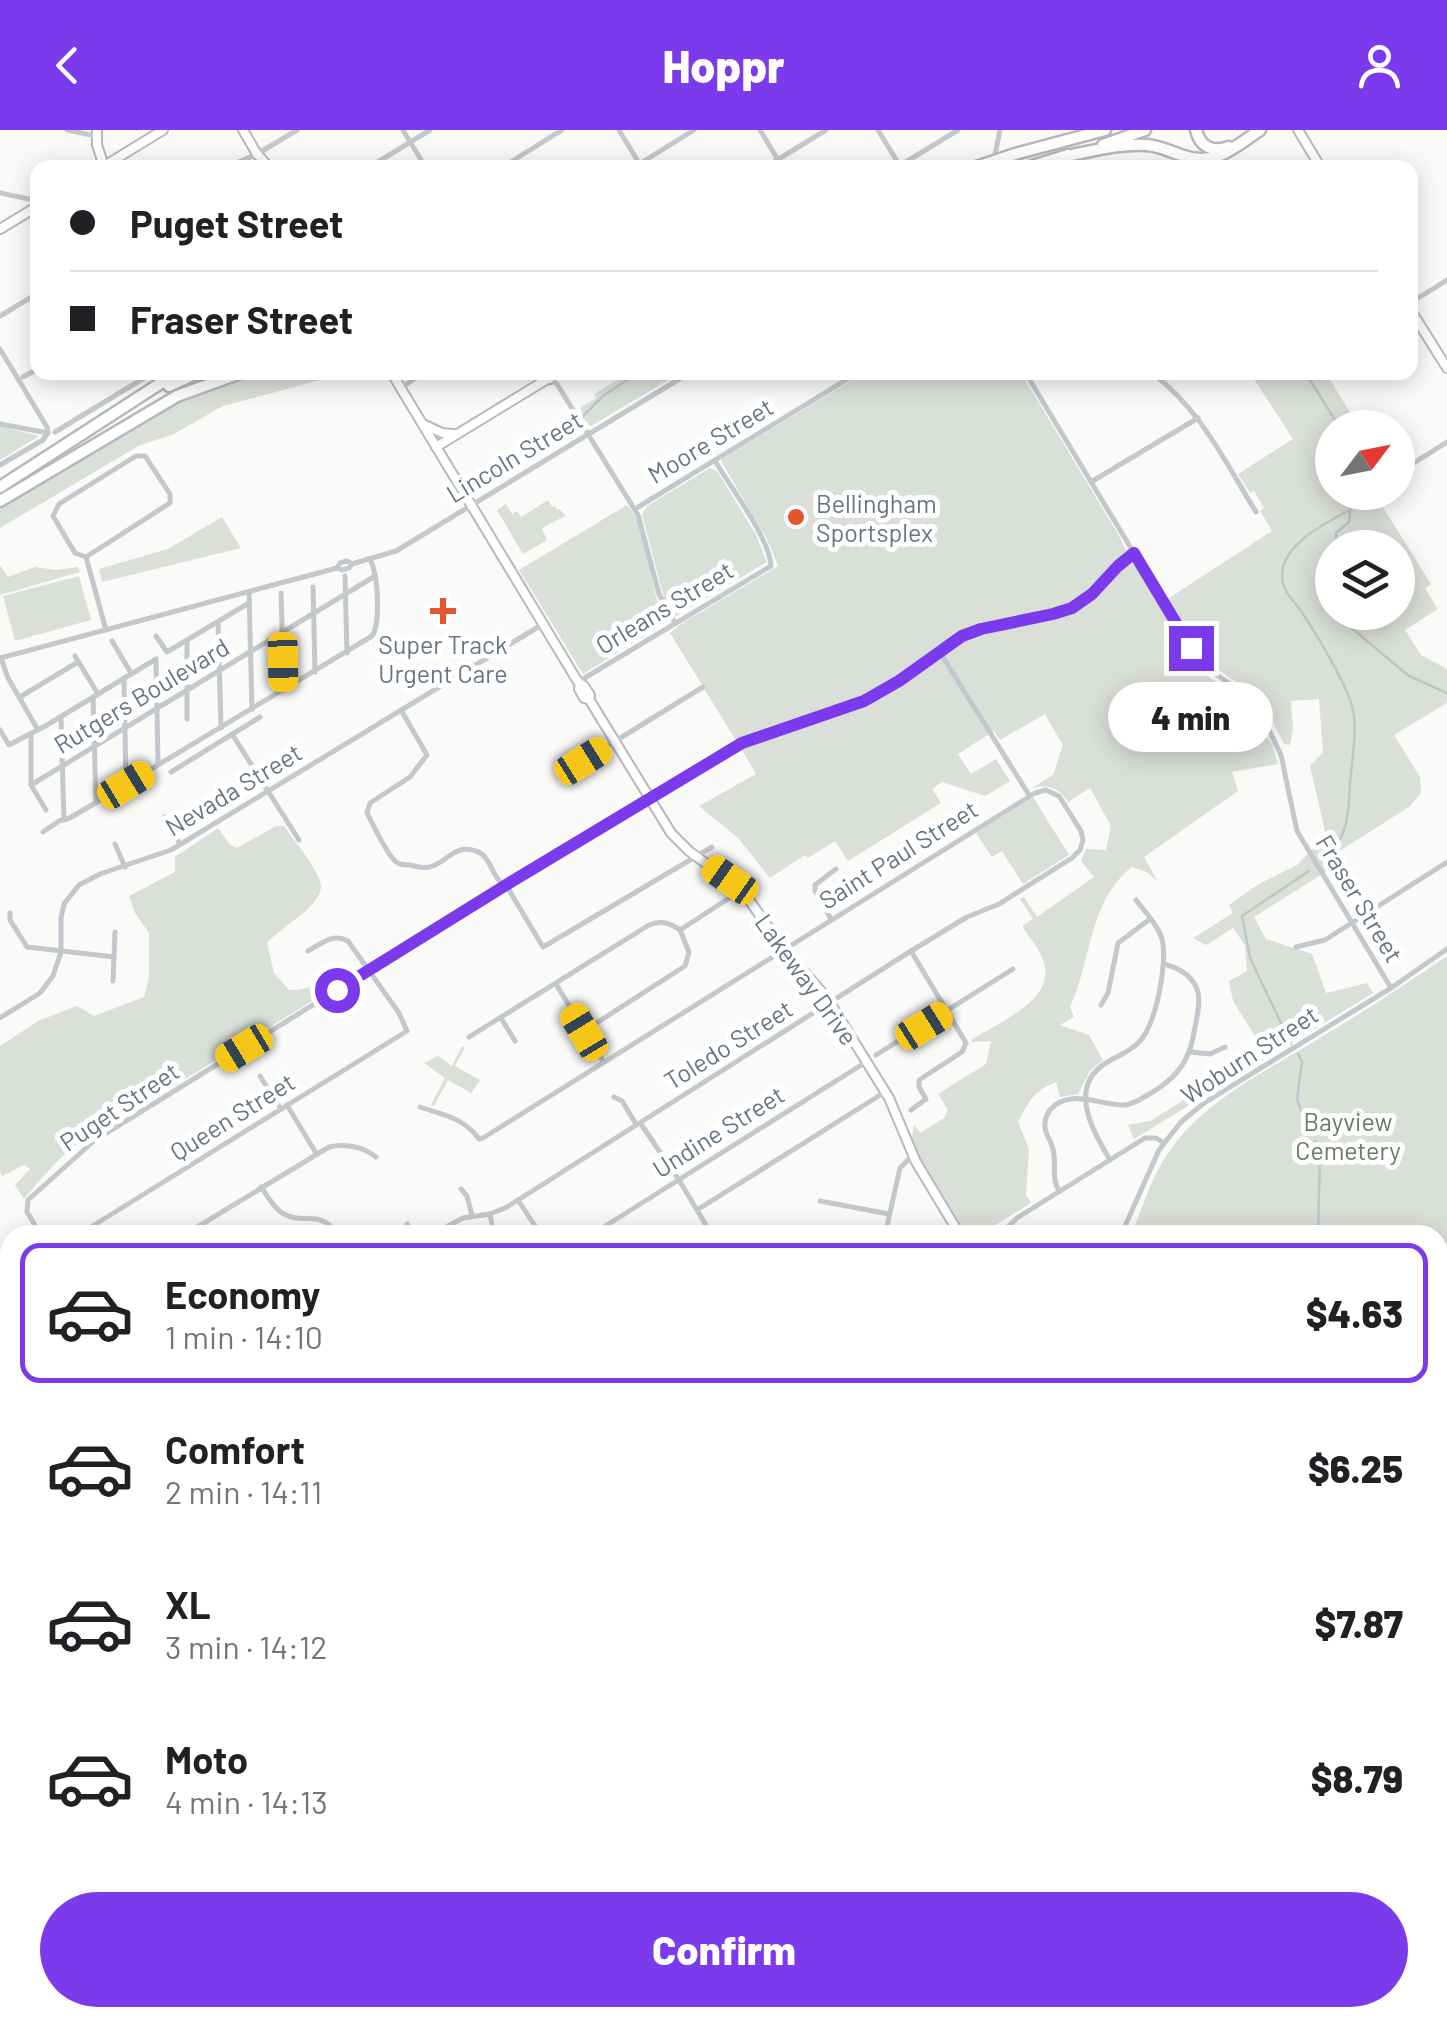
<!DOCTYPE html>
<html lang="en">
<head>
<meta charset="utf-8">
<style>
  body { margin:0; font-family:Barlow,sans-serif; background:#f2f2f2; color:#202124; height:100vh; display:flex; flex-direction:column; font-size:38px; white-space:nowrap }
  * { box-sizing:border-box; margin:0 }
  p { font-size:32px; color:#757577 }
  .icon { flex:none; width:55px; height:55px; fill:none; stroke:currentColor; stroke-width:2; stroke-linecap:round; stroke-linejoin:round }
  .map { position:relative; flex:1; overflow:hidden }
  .sheet { position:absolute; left:0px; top:1095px; width:1448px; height:802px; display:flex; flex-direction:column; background:#fff; border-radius:30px 30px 0 0; box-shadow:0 5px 25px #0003 }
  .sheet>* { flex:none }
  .guide { position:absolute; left:30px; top:30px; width:1388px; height:220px; border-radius:20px; box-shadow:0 5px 25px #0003; display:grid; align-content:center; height:220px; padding:0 40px; background:#fff }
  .needle { width:65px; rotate:58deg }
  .buttons { position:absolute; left:1315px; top:280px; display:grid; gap:20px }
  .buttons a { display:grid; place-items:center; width:100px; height:100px; border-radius:50%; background:#fff; box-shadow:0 5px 25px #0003; font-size:50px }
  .end { position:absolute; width:45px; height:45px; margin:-22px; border:12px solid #7c3aed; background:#fff; box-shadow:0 0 0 5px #fff }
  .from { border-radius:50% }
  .bubble { position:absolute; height:70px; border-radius:35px; background:#fff; box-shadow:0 5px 25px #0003; font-size:32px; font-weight:800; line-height:70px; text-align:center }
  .car { position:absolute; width:30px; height:60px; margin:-30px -15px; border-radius:12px; box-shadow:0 0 8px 2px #0007; background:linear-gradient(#f5c518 24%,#345 0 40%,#f5c518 0 76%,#345 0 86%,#f5c518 0) }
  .guide b { display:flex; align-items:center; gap:35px; height:95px; font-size:38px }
  .guide b+b { border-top:2px solid #e0e0e0 }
  .guide i { width:25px; height:25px; background:#202124 }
  ul { padding:18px 0 0; list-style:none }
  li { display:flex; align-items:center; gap:30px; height:140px; margin:0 20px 15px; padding:0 20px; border:5px solid transparent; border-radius:20px }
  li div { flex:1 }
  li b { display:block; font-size:38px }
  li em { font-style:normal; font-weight:800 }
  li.selected { border-color:#7c3aed }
  li>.icon { width:90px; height:90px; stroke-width:1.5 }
  .button { display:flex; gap:20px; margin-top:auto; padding:20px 40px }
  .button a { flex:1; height:115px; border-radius:60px; background:#7c3aed; color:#fff; font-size:40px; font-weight:800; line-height:115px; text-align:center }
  header { display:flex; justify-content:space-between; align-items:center; height:130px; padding:0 40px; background:#7c3aed; color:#fff; font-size:45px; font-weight:800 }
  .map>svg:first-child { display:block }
  .green { fill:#dadfd7; fill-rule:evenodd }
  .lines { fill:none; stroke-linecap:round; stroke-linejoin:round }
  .stream { stroke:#bbc7cb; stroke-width:2.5 }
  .major-casing { stroke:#b5babe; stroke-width:12 }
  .highway-casing { stroke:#b4b9bd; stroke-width:15 }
  .minor { stroke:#c3c8cc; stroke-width:5 }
  .major { stroke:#fff; stroke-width:8 }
  .highway { stroke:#fff; stroke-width:10 }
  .highway-bridge-casing { stroke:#b4b9bd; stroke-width:15; stroke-linecap:butt }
  .highway-bridge { stroke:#fff; stroke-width:10 }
  .route { stroke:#7c3aed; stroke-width:12 }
  .poi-dot { fill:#e4572e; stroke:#fff; stroke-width:4 }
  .labels { text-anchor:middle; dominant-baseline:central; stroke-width:10; stroke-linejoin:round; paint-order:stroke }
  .street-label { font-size:25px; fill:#657683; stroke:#fff }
  .poi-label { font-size:25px; fill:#657683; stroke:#fff; text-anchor:start }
  .park-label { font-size:25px; fill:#687a64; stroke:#fff }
</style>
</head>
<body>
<header><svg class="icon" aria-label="back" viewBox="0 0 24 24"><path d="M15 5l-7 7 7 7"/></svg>Hoppr<svg class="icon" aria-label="person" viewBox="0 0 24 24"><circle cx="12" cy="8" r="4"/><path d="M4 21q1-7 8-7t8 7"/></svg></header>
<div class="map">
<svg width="1447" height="1897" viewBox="0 0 1447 1897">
  <rect width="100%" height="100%" fill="#fafaf8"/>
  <g class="green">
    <path d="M630,242L680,243L591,296C584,293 581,284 581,277L596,268L594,264Z"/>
    <path d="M284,243H346L223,276L172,305L140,315L0,398V379L174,274L231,252Z"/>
    <path d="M864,243H1021L1118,404L1126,421V424C1094,458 1078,476 1031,486C1009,491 985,492 964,501C929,517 902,547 867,565C827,586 779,595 737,612L670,503L681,494L778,436L766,407L722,333V329Z"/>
    <path d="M1250,243H1326L1359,297L1332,298V362L1374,363L1431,454L1425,458L1438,479L1405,500L1421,525L1447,539V573L1394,605L1420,647L1421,663L1409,677L1338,722L1343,731L1254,787L1266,809L1312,824L1326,863L1367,853L1373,863L1134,1009L1128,995L1150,991L1264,920L1233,871L1229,851L1247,841L1245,815L1233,798L1206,815L1193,808L1233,783L1229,775L1257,755L1297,735L1326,705L1310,636L1323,622L1319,569L1291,571L1293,599L1290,615L1284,614L1269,584L1250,561L1220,541L1198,521L1166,470L1272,401L1260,381L1264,378L1254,361L1250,363L1238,344L1293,309ZM1332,418H1398V482H1332Z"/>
    <path d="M0,296L39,306L0,330Z"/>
    <path d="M710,338L717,341L756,405L767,432L675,487L665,472L642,385L647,376Z"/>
    <path d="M548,370L552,377L554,376L558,380L560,379L565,386L542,398L547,410L523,424L497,380L506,374L512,384L517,381L521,387Z"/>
    <path d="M627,375C648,398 648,439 657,469C660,476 665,483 668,491L583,544L519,440Z"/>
    <path d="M222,387L241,418L102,452L99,439L168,419Z"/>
    <path d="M1129,433L1135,436L1189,526L1210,548L1242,569L1272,614L1278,634L1232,642L1238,661L1144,727L1158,752L1147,742L1132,737C1088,771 1092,831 1070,877L1074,887L1060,895L1089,905L1103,930L1090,941L1078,964L1060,967L1056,952C1033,961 1029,972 1018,992L1029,1019L1026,1065L1031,1073L979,1105H967L920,1029L912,1008L914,995L920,1003L944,988L948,980L938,964L986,934L991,911L972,912L971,910C998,893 1059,868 1043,830C1039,818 1029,807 1022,796L1033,789L1020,769L1024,767L1037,787L1094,747L1081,731L1086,719L1106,720L1111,696L1090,658L1068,672C1059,657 1048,654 1032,658L1053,645L1063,615L1045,584L1000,610L994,601L958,624L971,644L996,629L1010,651L985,666L942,652L932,659L941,673L848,731L835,711L808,728L805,725L770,748L738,708L699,676L756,644L741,618L748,614C788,598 832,591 871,571C905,554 932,523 967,508C997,494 1033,497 1064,485C1092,474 1106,449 1129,433Z"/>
    <path d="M0,435L8,447L35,437L56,440L78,437L80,442L0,465Z"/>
    <path d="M79,446L91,490L15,511L3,466Z"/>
    <path d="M1033,667L1069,725L1023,754L1002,721L992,727L976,703Z"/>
    <path d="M276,696H284C293,709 321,742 321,757C321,764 314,772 310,777C296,790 280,799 267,813L274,843L289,860C307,861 319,853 336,848L340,854L99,1002C72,1010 43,1047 24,1069L15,1055L30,1039L24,1035L2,1046L0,1042V916L38,891L77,876L94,886L144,867L149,848V803L135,783L129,766L175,742V727L218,698L230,715L237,718Z"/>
    <path d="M1447,826V1551L1438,1542V1105H1131C1144,1074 1153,1041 1174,1015C1209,969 1262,943 1310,914C1357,886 1402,857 1447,826Z"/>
    <path d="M462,916L465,917L455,936L480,950L471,963L448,950L434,976L431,975L445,948L424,933L438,926L452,936Z"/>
    <path d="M10,1376V1549L0,1555V1390Z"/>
    <path d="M0,1572L10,1588V1662L0,1668Z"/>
    <path d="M0,1728L5,1757L10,1763V1852L0,1836Z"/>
    <path d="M350,1888H930L937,1897H350Z"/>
  </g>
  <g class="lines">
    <g class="stream">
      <path d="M1083,26L1085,38"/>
      <path d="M1305,242L1340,298"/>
      <path d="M582,287L603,266L639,242"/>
      <path d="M1336,418V403L1349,392L1352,362"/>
      <path d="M1346,482V490L1349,496L1409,546L1447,563"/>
      <path d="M1323,731C1349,706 1348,687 1350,653C1352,631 1358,596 1352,576C1345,552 1319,509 1305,487C1298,474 1282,463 1282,447C1281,414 1326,393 1350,380"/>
      <path d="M1291,914L1250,828L1242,786L1309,741"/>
      <path d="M1298,924L1302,932L1297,969L1309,1003"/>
      <path d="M1315,1011L1320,1020L1318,1105"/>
      <path d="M421,1897L433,1888"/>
    </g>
    <defs>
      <g id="major">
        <path d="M97,0V15L104,36"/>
        <path d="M243,0L257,24L270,38"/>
        <path d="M1298,0L1321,38"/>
        <path d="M101,38L163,0"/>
        <path d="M0,99L38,76"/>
        <path d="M1410,179L1447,238"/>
        <path d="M391,242L578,552L584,556L590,565L589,569"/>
        <path d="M425,295L442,303L454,304"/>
        <path d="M436,317L549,248"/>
        <path d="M580,555L579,559L584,568L589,569L671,703L689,721L742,760L783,818L827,868L889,968L916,1032L960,1105"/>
        <path d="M1438,1551L1447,1560"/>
      </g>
      <g id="highway">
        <path d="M1196,0C1200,17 1213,23 1229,17"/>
        <path d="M1103,15L1145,0"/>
        <path d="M1015,24L1105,0"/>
        <path d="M1062,27C1089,22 1119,13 1147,15C1160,16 1171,22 1184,26C1215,37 1236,16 1260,0"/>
        <path d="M1026,38L1068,25"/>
        <path d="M546,242L549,248"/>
        <path d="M169,256L199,242"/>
        <path d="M0,357L161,253L180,242"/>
        <path d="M0,371L177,266L243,242"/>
      </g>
    </defs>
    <use href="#major" class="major-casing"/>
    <use href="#highway" class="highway-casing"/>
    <g class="minor">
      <path d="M67,0L96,6"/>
      <path d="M403,0L426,38"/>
      <path d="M619,0L642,38"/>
      <path d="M760,0L783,38"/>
      <path d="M878,0L900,36"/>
      <path d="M995,25L1000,0"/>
      <path d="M224,38L257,24L297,0"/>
      <path d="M368,38L430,0"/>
      <path d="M501,38L562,0"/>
      <path d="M633,38L694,0"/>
      <path d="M764,38L826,0"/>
      <path d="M896,38L958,0"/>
      <path d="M0,63L38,71"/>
      <path d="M1410,173L1447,150"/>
      <path d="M0,186L38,163"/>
      <path d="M0,219L47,297L48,303"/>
      <path d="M557,242L549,248L557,254L638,385L659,464L675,493"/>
      <path d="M1025,242L1191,518L1214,543L1249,567L1260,581L1281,625L1297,701L1391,858"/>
      <path d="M1151,242C1201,280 1224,330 1256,382"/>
      <path d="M23,247L38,239"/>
      <path d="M401,258L420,245"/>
      <path d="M0,294L48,303"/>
      <path d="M55,302L154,242"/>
      <path d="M0,335L43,310L47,304"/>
      <path d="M1398,343L1447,312"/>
      <path d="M1091,352L1198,288"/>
      <path d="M635,379L859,242"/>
      <path d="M86,427L170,373V364L145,326H136L59,374L53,386L75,423L86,427L106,500"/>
      <path d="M337,438L340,433L347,431L352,434"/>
      <path d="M345,446L347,523"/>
      <path d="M313,457L315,542"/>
      <path d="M249,462L252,579"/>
      <path d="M281,463L284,560"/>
      <path d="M218,492L221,598"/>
      <path d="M156,506L167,522L249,473"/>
      <path d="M112,511L131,543"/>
      <path d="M187,511V589"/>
      <path d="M939,521L1029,665"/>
      <path d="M75,526L98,564"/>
      <path d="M0,528L337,438L342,440L349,438L352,434L396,421L691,242"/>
      <path d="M1,528L8,548L38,600"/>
      <path d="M124,549L126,655"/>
      <path d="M578,552L771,436C770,409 730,356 715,331"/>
      <path d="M20,567L78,532"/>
      <path d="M93,567L96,673"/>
      <path d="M401,580L427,625L410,647L370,673L367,683C374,696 385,721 395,731C400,735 404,735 410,735C418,737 426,739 433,736C449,729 457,714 476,721C492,726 491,749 506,755L543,817L712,717"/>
      <path d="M61,588L64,690"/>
      <path d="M0,600L9,615L47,595L156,529L158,635"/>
      <path d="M31,604V655L46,680"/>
      <path d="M232,604L299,710"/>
      <path d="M583,631L703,557"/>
      <path d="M171,642L260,587"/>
      <path d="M31,655L375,446"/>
      <path d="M165,687L180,714"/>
      <path d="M43,702L59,691L70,688L372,506C381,492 378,445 370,429"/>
      <path d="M115,714L125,737"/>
      <path d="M10,783V790L27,817L114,827"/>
      <path d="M831,789L815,761V755L836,739"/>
      <path d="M680,800L740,761"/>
      <path d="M1296,817L1325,810L1447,732"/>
      <path d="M113,851L115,802"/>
      <path d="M556,854L603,931"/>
      <path d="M1101,875L1108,863L1118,813L1150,789"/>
      <path d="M0,888L40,863L53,846L61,822V788L64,774L79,755L100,744L171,720L543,494"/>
      <path d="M501,888L515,911"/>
      <path d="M584,901L685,836L689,822L680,800"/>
      <path d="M469,907L649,795C662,790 670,793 680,800"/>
      <path d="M1190,922L1210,924L1225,917"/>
      <path d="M876,925L1013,839"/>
      <path d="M260,946L281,979"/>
      <path d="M614,967L622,971L636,994"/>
      <path d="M287,975L316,1023"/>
      <path d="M420,977C444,985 464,988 479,1009L483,1008L1035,663L1046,660L1059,666L1081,701L1083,710L1080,720L1072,728L999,774L967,787L911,821L507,1077L490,1084L463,1088L431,1105"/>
      <path d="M911,980L926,969L919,957V950L962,922L966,913L911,821"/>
      <path d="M641,994L679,1050L712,1105"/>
      <path d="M1110,1030C1095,1005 1070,963 1099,938C1111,928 1127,924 1138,913C1156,897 1168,832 1162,809C1158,795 1145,782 1136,770"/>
      <path d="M261,1057C268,1066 274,1079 284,1084C306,1096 317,1077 339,1105"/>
      <path d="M461,1059L467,1066L472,1085"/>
      <path d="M1059,1061C1050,1046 1058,1032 1052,1016C1050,1008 1044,1004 1045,994C1045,989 1047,984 1050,980C1069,957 1101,976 1125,975C1133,974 1139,970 1146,966C1171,952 1187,937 1193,908C1195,893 1201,877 1198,862C1193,845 1179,838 1164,834"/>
      <path d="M518,1070L541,1105"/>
      <path d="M820,1071L889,1084"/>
      <path d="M697,1080L885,962"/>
      <path d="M490,1084L494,1105"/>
      <path d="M407,1094L414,1105"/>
      <path d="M41,1105L27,1082L28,1070L95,1010L134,986L506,755L743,613L863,571L899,551L950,513L968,504L1053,484L1072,477L1092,464L1118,436L1134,423"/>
      <path d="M78,1105L407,901L399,883L348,811C333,803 322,813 308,821"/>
      <path d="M184,1105L329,1017C344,1013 364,1017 376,1027"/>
      <path d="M591,1105L866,932"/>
      <path d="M885,1105L900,1038L913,1025"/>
      <path d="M1000,1105L1017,1088L1145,1008H1156L1164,1013"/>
      <path d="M1121,1105L1159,1020L1181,992L1204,973L1391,858L1447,819"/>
      <path d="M0,1135L10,1129"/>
      <path d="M0,1218L10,1212"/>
      <path d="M1438,1493L1447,1497"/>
      <path d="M1438,1727L1447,1721"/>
      <path d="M1438,1838L1447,1832"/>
      <path d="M0,1845L10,1861"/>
      <path d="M0,1870L10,1866"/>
      <path d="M25,1888L33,1897"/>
      <path d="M190,1888L195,1897"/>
      <path d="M1026,1888L1031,1897"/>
      <path d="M1227,1888L1233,1897"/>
      <path d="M1164,1897L1180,1888"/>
      <path d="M1344,1897L1359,1888"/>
    </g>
    <use href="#major" class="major"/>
    <use href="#highway" class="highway"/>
    <defs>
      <path id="highway-bridge" d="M973,38L1015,24"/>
    </defs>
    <use href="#highway-bridge" class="highway-bridge-casing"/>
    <use href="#highway-bridge" class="highway-bridge"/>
  </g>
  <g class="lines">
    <path class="route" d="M337,860L506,755L742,613L864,571L899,551L962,506L981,499L1053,484L1072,478L1092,464L1118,436L1134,423L1191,518"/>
  </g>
  <g class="poi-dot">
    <circle cx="796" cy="387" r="10"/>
    <path d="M438 466h10v10h10v10h-10v10h-10v-10h-10v-10h10z"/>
  </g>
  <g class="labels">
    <g class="street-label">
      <text transform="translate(710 310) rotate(-31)">Moore Street</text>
      <text transform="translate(514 326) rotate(-31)">Lincoln Street</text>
      <text transform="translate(664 477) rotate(-31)">Orleans Street</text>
      <text transform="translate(141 565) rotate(-31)">Rutgers Boulevard</text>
      <text transform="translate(233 659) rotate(-31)">Nevada Street</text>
      <text transform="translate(898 724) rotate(-32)">Saint Paul Street</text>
      <text transform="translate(1360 768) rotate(59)">Fraser Street</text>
      <text transform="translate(807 849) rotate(54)">Lakeway Drive</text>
      <text transform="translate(728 914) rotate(-32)">Toledo Street</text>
      <text transform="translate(1249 924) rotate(-33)">Woburn Street</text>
      <text transform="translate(119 976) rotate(-34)">Puget Street</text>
      <text transform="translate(232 986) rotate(-32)">Queen Street</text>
      <text transform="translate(718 1001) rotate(-32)">Undine Street</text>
    </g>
    <g class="poi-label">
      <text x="816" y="373">Bellingham<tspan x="816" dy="29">Sportsplex</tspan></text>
      <text x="443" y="514" text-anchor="middle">Super Track<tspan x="443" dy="29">Urgent Care</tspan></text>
    </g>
    <g class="park-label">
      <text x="1348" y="991">Bayview<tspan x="1348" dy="29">Cemetery</tspan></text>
    </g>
  </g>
</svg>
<div class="buttons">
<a><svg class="needle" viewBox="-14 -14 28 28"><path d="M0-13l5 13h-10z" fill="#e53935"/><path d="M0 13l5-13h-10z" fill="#757577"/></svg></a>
<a><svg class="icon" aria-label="layers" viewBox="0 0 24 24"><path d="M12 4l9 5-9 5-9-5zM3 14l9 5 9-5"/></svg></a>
</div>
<i class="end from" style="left:337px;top:860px"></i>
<i class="end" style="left:1191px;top:518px"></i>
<div class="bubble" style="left:1108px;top:552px;width:165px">4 min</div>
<i class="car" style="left:283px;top:532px;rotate:179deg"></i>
<i class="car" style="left:583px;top:631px;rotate:58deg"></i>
<i class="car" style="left:126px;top:655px;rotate:59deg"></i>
<i class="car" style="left:730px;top:750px;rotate:305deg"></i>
<i class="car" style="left:924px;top:896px;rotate:58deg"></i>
<i class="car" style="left:584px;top:902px;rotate:329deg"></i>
<i class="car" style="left:244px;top:918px;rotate:239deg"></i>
<div class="guide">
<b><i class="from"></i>Puget Street</b>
<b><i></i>Fraser Street</b>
</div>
<section class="sheet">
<ul>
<li class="selected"><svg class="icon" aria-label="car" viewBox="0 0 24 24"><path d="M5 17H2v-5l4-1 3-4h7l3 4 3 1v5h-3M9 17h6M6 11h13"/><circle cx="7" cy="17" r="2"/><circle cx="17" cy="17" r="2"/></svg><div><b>Economy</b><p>1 min · 14:10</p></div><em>$4.63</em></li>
<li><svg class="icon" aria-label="car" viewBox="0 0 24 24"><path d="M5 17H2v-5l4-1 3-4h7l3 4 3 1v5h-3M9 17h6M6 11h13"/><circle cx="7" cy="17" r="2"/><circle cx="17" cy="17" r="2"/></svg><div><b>Comfort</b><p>2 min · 14:11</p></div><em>$6.25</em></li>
<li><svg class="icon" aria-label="car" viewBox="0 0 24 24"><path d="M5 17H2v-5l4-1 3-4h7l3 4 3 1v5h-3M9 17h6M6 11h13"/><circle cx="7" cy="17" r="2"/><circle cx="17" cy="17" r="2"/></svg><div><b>XL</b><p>3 min · 14:12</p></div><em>$7.87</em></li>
<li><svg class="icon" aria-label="car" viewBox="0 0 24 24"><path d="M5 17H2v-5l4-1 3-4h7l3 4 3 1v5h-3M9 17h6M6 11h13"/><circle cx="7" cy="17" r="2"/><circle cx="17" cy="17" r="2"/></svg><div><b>Moto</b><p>4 min · 14:13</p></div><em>$8.79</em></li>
</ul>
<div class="button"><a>Confirm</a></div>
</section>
</div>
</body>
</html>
